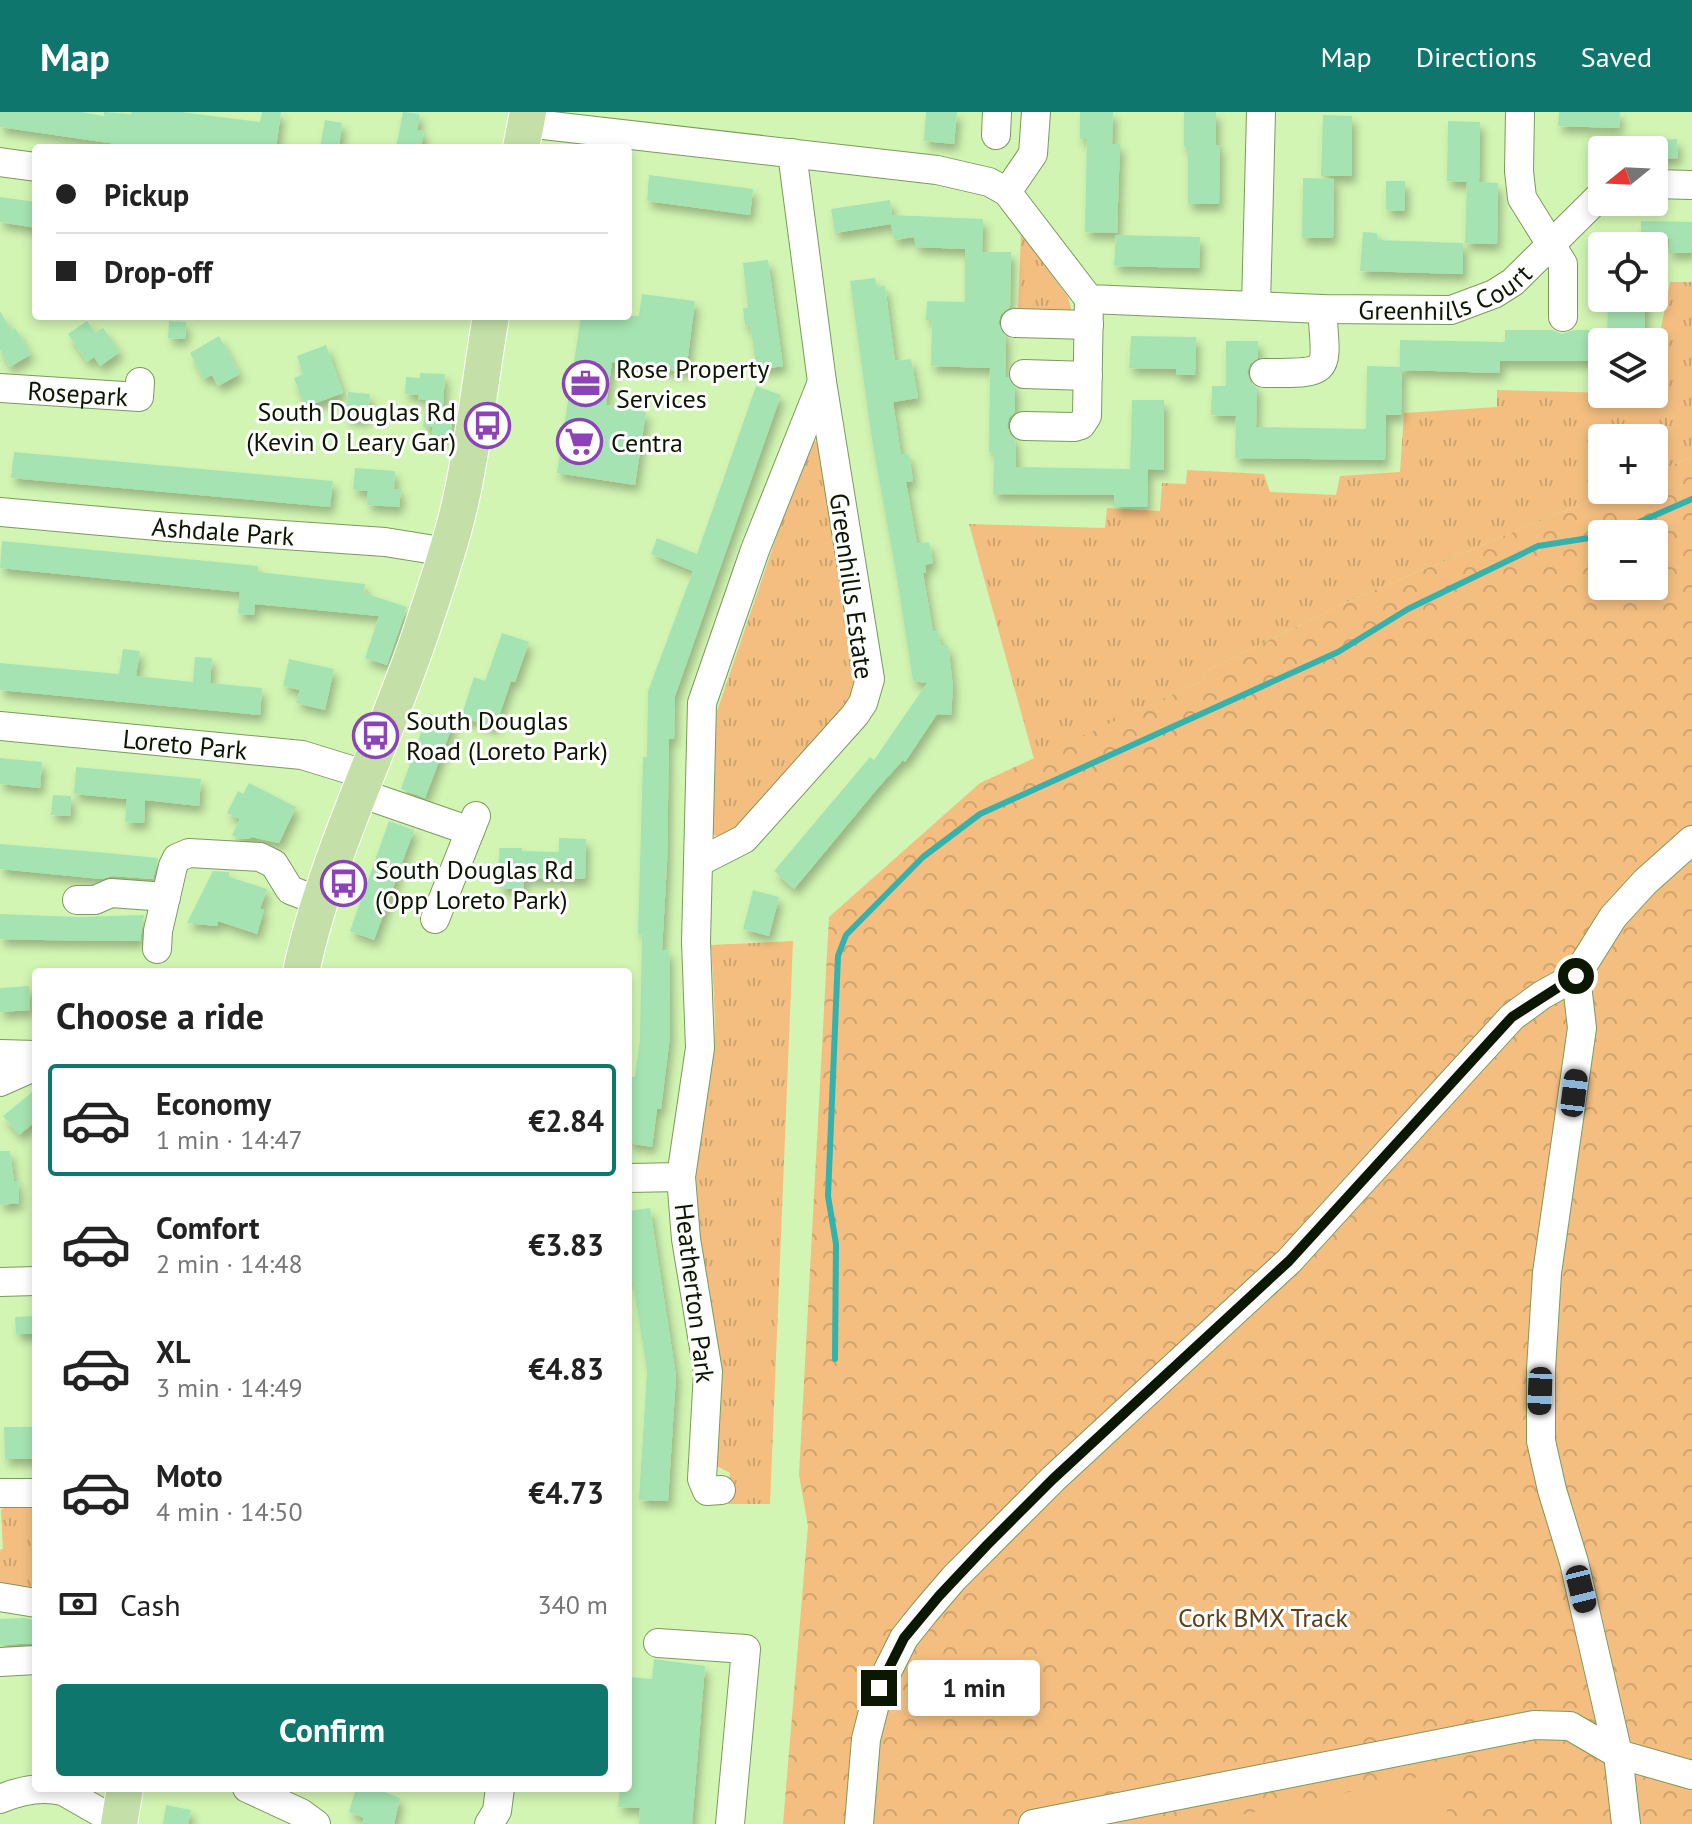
<!DOCTYPE html>
<html lang="en">
<head>
<meta charset="utf-8">
<style>
  body { margin:0; font-family:"PT Sans",sans-serif; background:#f6f6f6; color:#222; height:100vh; display:flex; flex-direction:column; font-size:30px; white-space:nowrap }
  * { box-sizing:border-box; margin:0 }
  p { font-size:26px; color:#767676 }
  .icon { flex:none; width:44px; height:44px; fill:none; stroke:currentColor; stroke-width:2; stroke-linecap:round; stroke-linejoin:round }
  .map { position:relative; flex:1; overflow:hidden }
  .sheet { position:absolute; left:32px; top:856px; width:600px; height:824px; display:flex; flex-direction:column; background:#fff; border-radius:8px; box-shadow:0 4px 12px #0003 }
  .sheet>* { flex:none }
  .guide { position:absolute; left:32px; top:32px; width:600px; height:176px; border-radius:8px; box-shadow:0 4px 12px #0003; display:grid; align-content:center; height:176px; padding:0 24px; background:#fff }
  .needle { width:52px; rotate:252deg }
  .controls { position:absolute; left:1588px; top:24px; display:grid; gap:16px }
  .controls a { display:grid; place-items:center; width:80px; height:80px; border-radius:8px; background:#fff; box-shadow:0 4px 12px #0003; font-size:40px }
  .end { position:absolute; width:36px; height:36px; margin:-18px; border:10px solid #0c1701; background:#fff; box-shadow:0 0 0 4px #fff }
  .from { border-radius:50% }
  .bubble { position:absolute; height:56px; border-radius:8px; background:#fff; box-shadow:0 4px 12px #0003; font-size:26px; font-weight:700; line-height:56px; text-align:center }
  .car { position:absolute; width:24px; height:48px; margin:-24px -12px; border-radius:10px; box-shadow:0 0 6px 2px #0007; background:linear-gradient(#222 24%,#8ab4d8 0 40%,#222 0 76%,#8ab4d8 0 86%,#222 0) }
  .guide b { display:flex; align-items:center; gap:28px; height:76px; font-size:30px }
  .guide b+b { border-top:2px solid #e0e0e0 }
  .guide i { width:20px; height:20px; background:#222 }
  ul { padding:0; list-style:none }
  li { display:flex; align-items:center; gap:24px; height:112px; margin:0 16px 12px; padding:0 8px; border:4px solid transparent; border-radius:8px }
  li div { flex:1 }
  li b { display:block; font-size:30px }
  li em { font-style:normal; font-weight:700 }
  li.on { border-color:#0f766e }
  li>.icon { width:72px; height:72px; stroke-width:1.5 }
  h2 { padding:0 24px; font-size:36px; line-height:96px }
  .pay { display:flex; align-items:center; gap:20px; height:88px; padding:0 24px; font-size:30px }
  .pay p { margin-inline-start:auto }
  .primary-button { display:flex; gap:16px; margin-top:auto; padding:16px 24px }
  .primary-button a { flex:1; height:92px; border-radius:8px; background:#0f766e; color:#fff; font-size:32px; font-weight:700; line-height:92px; text-align:center }
  header { display:flex; align-items:center; gap:48px; box-sizing:border-box; height:112px; padding:0 40px; background:#0f766e; color:#fff }
  header strong { font-size:38px }
  nav { display:flex; gap:44px; margin-inline-start:auto; font-size:28px }
  .map>svg:first-child { display:block }
  .grass { fill:url(#grass-tufts) }
  .park { fill:url(#park-crowns); fill-rule:evenodd }
  .pitch { fill:#f3be80 }
  .lines { fill:none; stroke-linecap:round; stroke-linejoin:round }
  .stream { stroke:#34b2ad; stroke-width:6 }
  .building { fill:#a5e4b2; filter:url(#shadow) }
  .minor-casing { stroke:#7b9a5d; stroke-width:30 }
  .major-casing { stroke:#fff; stroke-width:38 }
  .minor { stroke:#fff; stroke-width:28 }
  .major { stroke:#c4e0a8; stroke-width:36 }
  .route { stroke:#0c1701; stroke-width:10 }
  .labels { text-anchor:middle; dominant-baseline:central; stroke-width:6; stroke-linejoin:round; paint-order:stroke }
  .street-label { font-size:26px; fill:#0c1701; stroke:#fff }
  .poi-label { font-size:26px; fill:#0c1701; stroke:#fff; text-anchor:start }
  .park-label { font-size:26px; fill:#5d401b; stroke:#fff }
</style>
</head>
<body>
<header>
<strong>Map</strong>
<nav><a>Map</a><a>Directions</a><a>Saved</a></nav>
</header>
<div class="map">
<svg width="1692" height="1712" viewBox="0 0 1692 1712">
  <defs>
    <pattern id="grass-tufts" width="24" height="20" patternUnits="userSpaceOnUse" patternTransform="scale(2)"><rect width="24" height="20" fill="#f3be80"/><path d="M3 7l-1-3M5 7V3M7 7l1-3M15 17l-1-3M17 17v-4M19 17l1-3" fill="none" stroke="#cfa36d"/></pattern>
    <pattern id="park-crowns" width="20" height="18" patternUnits="userSpaceOnUse" patternTransform="scale(2)"><rect width="20" height="18" fill="#f3be80"/><path d="M2 6a3 3 0 1 1 6 0M12 15a3 3 0 1 1 6 0" fill="none" stroke="#cfa36d"/></pattern>
    <filter id="shadow"><feDropShadow dx="4" dy="7" stdDeviation="4" flood-color="#0004"/></filter>
  </defs>
  <rect width="100%" height="100%" fill="#d2f5b3"/>
  <g class="grass">
    <path d="M1021,121L1068,185L1072,200L1018,198Z"/>
    <path d="M1670,170H1692V345L1654,361V326H1602V378H1614L1351,488L1208,558L1202,569L1034,647L969,412L1105,416L1107,396L1160,399L1162,371L1186,372L1187,358L1264,362L1270,380L1336,383L1340,364L1400,360L1404,301L1497,295V278L1654,282V252Z"/>
    <path d="M816,329L821,333L860,568L857,583L734,724L722,728L712,721L715,605L807,335L810,331Z"/>
    <path d="M793,829L770,1392H728L730,1361L715,1353L694,1095C694,1044 707,995 713,946C717,908 713,871 711,833Z"/>
    <path d="M36,1388V1488L0,1478V1438L3,1437L1,1398L10,1390Z"/>
  </g>
  <path class="park" d="M1692,345V1712H783L808,1414L799,1363L829,805L980,671L1202,569L1208,558L1351,488L1614,378H1654V361ZM1602,422H1654V474H1602Z"/>
  <path class="pitch" d="M1439,1661L1450,1712H1197Z"/>
  <g class="lines">
    <g class="stream">
      <path d="M1612,422L1692,387"/>
      <path d="M835,1247L836,1132L828,1084L838,844L846,823L923,745L980,702L1338,540L1408,497L1538,434L1602,424"/>
    </g>
  </g>
  <g class="building">
    <path d="M0,0H81L104,4V0L131,2L132,0H181L260,10L262,0H281L276,36L199,34V36H143L0,15Z"/>
    <path d="M403,0L420,2L417,18L424,19L421,36H396Z"/>
    <path d="M926,0H957L954,32L924,29Z"/>
    <path d="M1080,0H1113L1112,32H1120L1117,121L1085,120L1087,27H1080Z"/>
    <path d="M1184,0H1216V33H1220L1219,92H1188V35H1184Z"/>
    <path d="M1559,0H1620L1619,16L1558,14Z"/>
    <path d="M1323,3L1352,4V64H1321Z"/>
    <path d="M325,8L342,11L339,36H320Z"/>
    <path d="M1448,9L1480,10L1479,70L1498,71L1497,132L1465,131L1467,70L1447,69Z"/>
    <path d="M1677,27L1678,46L1654,47V28Z"/>
    <path d="M649,63L753,77L750,103L647,89Z"/>
    <path d="M1303,66L1334,67L1333,126H1302Z"/>
    <path d="M1386,69H1405V99L1386,98Z"/>
    <path d="M0,85L36,90V116L0,110Z"/>
    <path d="M890,88L892,103L983,107L982,140H1011L1010,195L1001,202L998,211L1006,225L1005,265H1008L1015,276V300L1009,306L1007,314L1010,323L1015,328L1016,355L1130,357L1132,288H1164V358L1148,357L1147,395H1114V383L993,382L994,340H989L990,256L931,254L932,208H926L927,189L965,190V137L916,135L914,125L894,128L891,112L835,121L831,97Z"/>
    <path d="M1641,109L1692,110V141H1669V127H1641Z"/>
    <path d="M1363,120L1377,121L1378,128L1463,131V162L1360,159Z"/>
    <path d="M1116,123L1200,125L1199,156L1114,154Z"/>
    <path d="M768,148L783,254L757,258L750,213L745,214L743,196H748L743,151Z"/>
    <path d="M875,166L877,175L885,174L895,249L911,247L918,286L893,290L901,343L909,342L913,369L906,370L917,432L929,430L933,451L925,453L926,461H923L933,520L938,519L941,534L948,533L953,575L951,603L937,602L905,650L903,648L877,677L794,777L774,759L870,645L874,648L927,571L913,569L897,466L872,328L850,169Z"/>
    <path d="M642,182L695,189L686,260L612,250L606,293L646,300L635,373L557,361L581,204H639Z"/>
    <path d="M1608,186H1645V230H1607Z"/>
    <path d="M0,199L12,219L15,216L31,242L10,255L0,238Z"/>
    <path d="M87,209L95,221L103,216L120,240L100,254L94,245L87,250L68,222Z"/>
    <path d="M169,209L186,210L185,227L168,226Z"/>
    <path d="M1505,218H1552L1562,222L1573,218H1602V249H1500V261L1402,258L1401,303H1386L1385,348L1235,346L1236,304L1211,303L1212,274H1226V229H1258V246L1250,252L1247,260L1250,270L1257,276L1256,315L1366,317L1367,254L1400,255V228L1505,230Z"/>
    <path d="M219,224L240,262L218,274L212,263L204,267L190,241Z"/>
    <path d="M1131,224L1196,225L1195,263H1176V257L1129,256Z"/>
    <path d="M326,233L343,281L305,295L294,266L303,262L297,244Z"/>
    <path d="M420,261L445,262L443,295L453,296L451,324L432,322L433,315H423L426,288L418,287L419,283L405,282L406,265L420,266Z"/>
    <path d="M756,274L781,283L675,584L674,627H669L667,751L662,838L669,839L670,924L661,997H657L652,1035L628,1031V964L635,965L640,927L642,822H638L643,645H647L648,579L693,459L651,442L657,426L697,442Z"/>
    <path d="M348,280L370,282L367,307L346,306Z"/>
    <path d="M14,340L333,369L330,395L11,366Z"/>
    <path d="M355,356L395,359L394,377H401L399,395L367,393L368,379L353,378Z"/>
    <path d="M2,429L258,454V460L365,472L364,481L407,495L387,553L365,546L379,504L255,492L254,503L238,502L240,480L0,456Z"/>
    <path d="M502,521L529,530L515,570L511,569L495,616L461,605L474,565L485,569Z"/>
    <path d="M123,537L140,539L136,564L193,570L195,545L212,546L210,571L262,576L260,603L0,578V551L119,562Z"/>
    <path d="M289,547L334,557L325,598L296,591L300,578L283,574Z"/>
    <path d="M428,601L454,610L425,686L401,677Z"/>
    <path d="M0,646L42,650L40,676L0,672Z"/>
    <path d="M76,655L201,667L199,694L145,688L144,711L125,710L127,687L74,682Z"/>
    <path d="M249,671L296,695L279,731L251,725L249,727H239L232,723L240,707L227,701L238,679L243,682Z"/>
    <path d="M53,683L71,684L70,704L51,703Z"/>
    <path d="M389,709L414,718L374,828L350,819Z"/>
    <path d="M559,726L586,727L585,767L523,766L524,776L500,777L499,736H522V739L559,740Z"/>
    <path d="M0,732L97,740L158,746L153,767L112,764L101,767L0,757Z"/>
    <path d="M213,759L229,760V765L267,777L260,797L264,798L257,822L218,809L217,814L187,811Z"/>
    <path d="M753,778L779,785L769,824L743,817Z"/>
    <path d="M0,802L77,805L144,803L140,829L43,828L0,827Z"/>
    <path d="M29,874L30,898L0,900V876Z"/>
    <path d="M36,977V1009L19,1023L3,1004Z"/>
    <path d="M0,1039H10L14,1070L18,1069L19,1091L0,1093Z"/>
    <path d="M650,1096L676,1264L668,1389L639,1388L647,1259L633,1169L628,1170V1099Z"/>
    <path d="M36,1204V1222H16L15,1205Z"/>
    <path d="M4,1315H36V1347H5Z"/>
    <path d="M23,1506L36,1508V1531L0,1533V1507Z"/>
    <path d="M654,1547L705,1554L692,1712H639L640,1696L618,1695L620,1676H628L629,1565L652,1567Z"/>
    <path d="M356,1676H374L400,1686L394,1712H362L364,1706L349,1700Z"/>
    <path d="M166,1693L191,1698L188,1712H163Z"/>
  </g>
  <g class="lines">
    <defs>
      <g id="minor">
        <path d="M1520,0L1519,59L1522,86L1563,152V205"/>
        <path id="s1" d="M526,11L937,58L989,70L1007,80L1089,187L1322,197L1451,198L1494,182L1513,170L1602,82"/>
        <path d="M996,23L997,0"/>
        <path d="M0,50L36,55"/>
        <path d="M1654,72L1692,73"/>
        <path d="M1007,80L1033,42L1036,0"/>
        <path d="M1256,193L1261,0"/>
        <path d="M1015,211L1089,213"/>
        <path d="M1264,261C1332,261 1327,263 1322,197"/>
        <path d="M1024,262L1088,264"/>
        <path id="s2" d="M0,276L139,285L140,270"/>
        <path d="M1024,314L1074,315L1081,313L1087,304L1089,187"/>
        <path id="s3" d="M0,400L168,415L385,430L447,440"/>
        <path id="s4" d="M0,614L302,643L367,663"/>
        <path d="M360,681L470,719"/>
        <path d="M699,750L744,727L855,603L863,591L870,567L822,270L792,41"/>
        <path d="M77,788H95L111,781L166,785"/>
        <path d="M435,807L476,704"/>
        <path d="M157,837L158,819L173,754L177,746L189,741L260,745L274,752L290,778L321,790"/>
        <path d="M0,942L36,943"/>
        <path d="M0,970L36,954"/>
        <path d="M628,1066L681,1065"/>
        <path d="M0,1170L36,1169"/>
        <path d="M721,1378L707,1379L702,1367L708,1260L686,1127L681,1065L700,936L696,830L702,591L755,438L822,270"/>
        <path d="M0,1381H36"/>
        <path d="M0,1485L36,1491"/>
        <path d="M658,1531L746,1537L730,1712"/>
        <path d="M0,1550L36,1548"/>
        <path d="M247,1676L301,1701L316,1712"/>
        <path d="M0,1687C21,1678 41,1674 63,1679L119,1711"/>
        <path d="M489,1712L497,1699L500,1676"/>
        <path d="M859,1712L866,1627L879,1576L904,1526L924,1501L954,1466L1053,1367L1289,1149L1512,905L1542,883L1576,864L1613,805L1645,770L1692,728"/>
        <path d="M1033,1712L1534,1613L1570,1614L1618,1642L1574,1450L1552,1378L1541,1329V1257L1547,1161L1582,916L1576,864"/>
        <path d="M1626,1712L1618,1642L1692,1663"/>
      </g>
      <g id="major">
        <path d="M521,36L528,0"/>
        <path d="M301,860C326,744 382,635 420,523C434,481 449,439 459,396C474,333 480,267 491,204"/>
        <path d="M119,1712L125,1676"/>
      </g>
    </defs>
    <use href="#minor" class="minor-casing"/>
    <use href="#major" class="major-casing"/>
    <use href="#minor" class="minor"/>
    <use href="#major" class="major"/>
  </g>
  <g class="lines">
    <path class="route" d="M879,1576L904,1526L939,1484L987,1433L1053,1367L1289,1149L1512,905L1576,864"/>
  </g>
  <defs>
    <symbol id="office-ring" viewBox="-11 -11 22 22"><circle r="9.5" fill="#fff" stroke="#8b43b5" stroke-width="1.5"/><path d="M-6-3h4V-5.5h4V-3h4V5H-6ZM-1-4.5V-3h2v-1.5ZM-6 0V1H6V0Z" fill="#8b43b5"/></symbol>
    <symbol id="bus-ring" viewBox="-11 -11 22 22"><circle r="9.5" fill="#fff" stroke="#8b43b5" stroke-width="1.5"/><path d="M-5-6H5V4H4V6H2V4H-2V6H-4V4H-5ZM-3.5-4V0h7V-4ZM-3.5 1.2v1.5H-2V1.2ZM2 1.2v1.5H3.5V1.2Z" fill="#8b43b5"/></symbol>
    <symbol id="supermarket-ring" viewBox="-11 -11 22 22"><circle r="9.5" fill="#fff" stroke="#8b43b5" stroke-width="1.5"/><path d="M-6-5.5h2.5l.6 2H6L4.5 2H-2.5L-4.4-4H-6ZM-1.5 3.2a1.3 1.3 0 1 0 .1 0ZM3 3.2a1.3 1.3 0 1 0 .1 0Z" fill="#8b43b5"/></symbol>
  </defs>
  <g fill-rule="evenodd">
    <use href="#office-ring" x="560" y="246" width="51" height="51"/>
    <use href="#bus-ring" x="462" y="288" width="51" height="51"/>
    <use href="#supermarket-ring" x="554" y="304" width="51" height="51"/>
    <use href="#bus-ring" x="350" y="598" width="51" height="51"/>
    <use href="#bus-ring" x="318" y="746" width="51" height="51"/>
  </g>
  <g class="labels">
    <g class="street-label">
      <text stroke="none"><textPath href="#s1" startOffset="982">Greenhills Court</textPath></text>
      <text stroke="none"><textPath href="#s2" startOffset="78">Rosepark</textPath></text>
      <text stroke="none"><textPath href="#s3" startOffset="224">Ashdale Park</textPath></text>
      <text transform="translate(852 474) rotate(82)">Greenhills Estate</text>
      <text stroke="none"><textPath href="#s4" startOffset="186">Loreto Park</textPath></text>
      <text transform="translate(695 1181) rotate(83)">Heatherton Park</text>
    </g>
    <g class="poi-label">
      <text x="616" y="256">Rose Property<tspan x="616" dy="30">Services</tspan></text>
      <text x="456" y="299" text-anchor="end">South Douglas Rd<tspan x="456" dy="30">(Kevin O Leary Gar)</tspan></text>
      <text x="611" y="330">Centra</text>
      <text x="406" y="608">South Douglas<tspan x="406" dy="30">Road (Loreto Park)</tspan></text>
      <text x="375" y="757">South Douglas Rd<tspan x="375" dy="30">(Opp Loreto Park)</tspan></text>
    </g>
    <g class="park-label">
      <text x="1263" y="1505">Cork BMX Track</text>
    </g>
  </g>
</svg>
<div class="controls">
<a><svg class="needle" viewBox="-14 -14 28 28"><path d="M0-13l5 13h-10z" fill="#e53935"/><path d="M0 13l5-13h-10z" fill="#767676"/></svg></a>
<a><svg class="icon" aria-label="locate" viewBox="0 0 24 24"><circle cx="12" cy="12" r="6"/><path d="M12 2v4M12 18v4M2 12h4M18 12h4"/></svg></a>
<a><svg class="icon" aria-label="layers" viewBox="0 0 24 24"><path d="M12 4l9 5-9 5-9-5zM3 14l9 5 9-5"/></svg></a>
<a>+</a>
<a>−</a>
</div>
<i class="end from" style="left:1576px;top:864px"></i>
<i class="end" style="left:879px;top:1576px"></i>
<div class="bubble" style="left:908px;top:1548px;width:132px">1 min</div>
<i class="car" style="left:1574px;top:981px;rotate:7deg"></i>
<i class="car" style="left:1540px;top:1279px;rotate:182deg"></i>
<i class="car" style="left:1581px;top:1477px;rotate:166deg"></i>
<div class="guide">
<b><i class="from"></i>Pickup</b>
<b><i></i>Drop-off</b>
</div>
<section class="sheet">
<h2>Choose a ride</h2>
<ul>
<li class="on"><svg class="icon" aria-label="car" viewBox="0 0 24 24"><path d="M5 17H2v-5l4-1 3-4h7l3 4 3 1v5h-3M9 17h6M6 11h13"/><circle cx="7" cy="17" r="2"/><circle cx="17" cy="17" r="2"/></svg><div><b>Economy</b><p>1 min · 14:47</p></div><em>€2.84</em></li>
<li><svg class="icon" aria-label="car" viewBox="0 0 24 24"><path d="M5 17H2v-5l4-1 3-4h7l3 4 3 1v5h-3M9 17h6M6 11h13"/><circle cx="7" cy="17" r="2"/><circle cx="17" cy="17" r="2"/></svg><div><b>Comfort</b><p>2 min · 14:48</p></div><em>€3.83</em></li>
<li><svg class="icon" aria-label="car" viewBox="0 0 24 24"><path d="M5 17H2v-5l4-1 3-4h7l3 4 3 1v5h-3M9 17h6M6 11h13"/><circle cx="7" cy="17" r="2"/><circle cx="17" cy="17" r="2"/></svg><div><b>XL</b><p>3 min · 14:49</p></div><em>€4.83</em></li>
<li><svg class="icon" aria-label="car" viewBox="0 0 24 24"><path d="M5 17H2v-5l4-1 3-4h7l3 4 3 1v5h-3M9 17h6M6 11h13"/><circle cx="7" cy="17" r="2"/><circle cx="17" cy="17" r="2"/></svg><div><b>Moto</b><p>4 min · 14:50</p></div><em>€4.73</em></li>
</ul>
<div class="pay"><svg class="icon" aria-label="cash" viewBox="0 0 24 24"><path d="M3 7h18v10H3z"/><circle cx="12" cy="12" r="2"/></svg>Cash<p>340 m</p></div>
<div class="primary-button"><a>Confirm</a></div>
</section>
</div>
</body>
</html>
